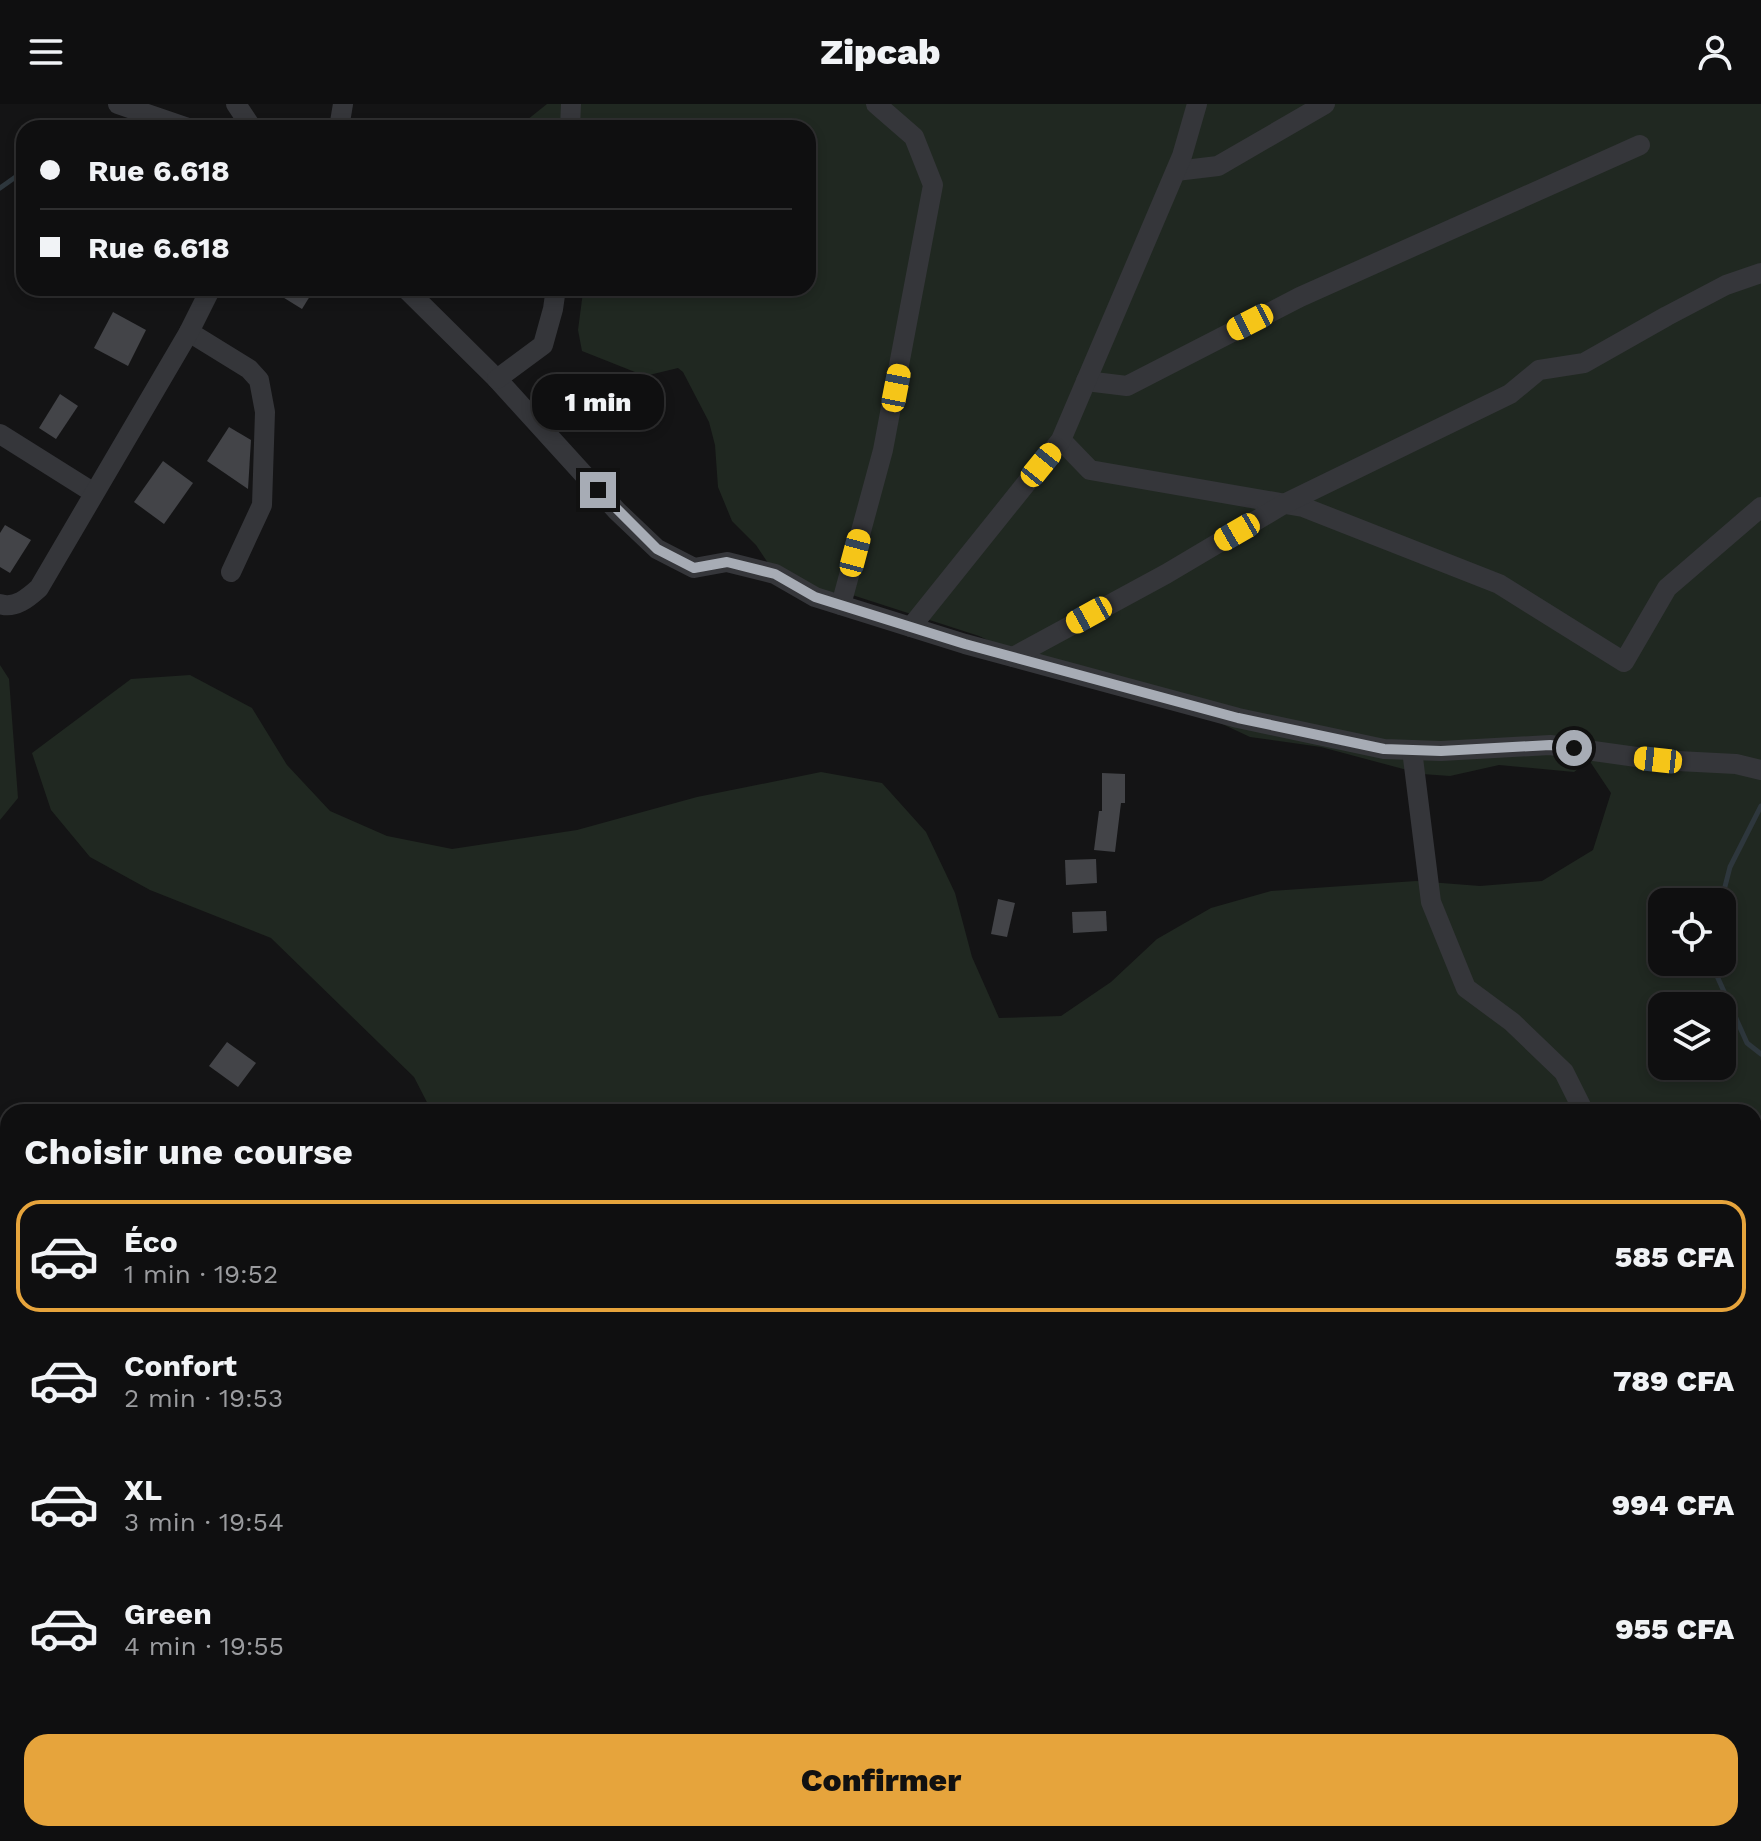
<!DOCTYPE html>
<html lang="fr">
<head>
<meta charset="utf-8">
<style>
  body { margin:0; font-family:"Work Sans",sans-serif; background:#1d1d1e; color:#f1f3f6; height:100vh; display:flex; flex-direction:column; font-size:30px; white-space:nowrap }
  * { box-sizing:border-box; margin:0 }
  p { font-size:26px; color:#9b9c9f }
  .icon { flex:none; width:44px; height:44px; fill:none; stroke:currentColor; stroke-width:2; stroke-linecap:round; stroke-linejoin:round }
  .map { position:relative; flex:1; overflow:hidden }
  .side { position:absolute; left:0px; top:1000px; width:1762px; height:738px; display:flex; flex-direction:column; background:#0f0f10; border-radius:24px 24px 0 0; box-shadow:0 4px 12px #0003,0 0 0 2px #2f2f30 }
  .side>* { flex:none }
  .top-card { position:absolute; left:16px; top:16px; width:800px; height:176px; border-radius:24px; box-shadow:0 4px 12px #0003,0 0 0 2px #2f2f30; display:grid; align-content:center; height:176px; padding:0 24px; background:#0f0f10 }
  .buttons { position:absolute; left:1648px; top:784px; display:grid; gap:16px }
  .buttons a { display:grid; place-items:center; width:88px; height:88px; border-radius:16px; background:#0f0f10; box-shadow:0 4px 12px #0003,0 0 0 2px #2f2f30; font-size:40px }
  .end { position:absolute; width:36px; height:36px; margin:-18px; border:10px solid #a7acb5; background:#111; box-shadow:0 0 0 4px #111 }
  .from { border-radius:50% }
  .bubble { position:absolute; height:56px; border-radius:24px; background:#0f0f10; box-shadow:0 4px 12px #0003,0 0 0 2px #2f2f30; font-size:26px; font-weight:800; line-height:56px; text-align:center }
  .car { position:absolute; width:24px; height:48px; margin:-24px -12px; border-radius:10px; box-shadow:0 0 6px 2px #0007; background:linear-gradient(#f5c518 24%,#345 0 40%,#f5c518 0 76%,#345 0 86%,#f5c518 0) }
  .top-card b { display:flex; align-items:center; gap:28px; height:76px; font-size:30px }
  .top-card b+b { border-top:2px solid #2f2f30 }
  .top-card i { width:20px; height:20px; background:#f1f3f6 }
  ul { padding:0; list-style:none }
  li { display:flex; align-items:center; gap:24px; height:112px; margin:0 16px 12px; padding:0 8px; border:4px solid transparent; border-radius:24px }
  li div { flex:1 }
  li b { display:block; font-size:30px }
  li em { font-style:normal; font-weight:800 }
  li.current { border-color:#e6a43c }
  li>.icon { width:72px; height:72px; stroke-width:1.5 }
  h2 { padding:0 24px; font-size:36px; line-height:96px }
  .primary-button { display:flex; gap:16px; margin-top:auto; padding:16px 24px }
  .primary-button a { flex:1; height:92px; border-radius:24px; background:#e6a43c; color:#111; font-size:32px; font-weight:800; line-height:92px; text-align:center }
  header { display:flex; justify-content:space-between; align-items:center; height:104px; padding:0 24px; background:#0f0f10; font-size:36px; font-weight:800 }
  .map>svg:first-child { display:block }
  .green { fill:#202821; fill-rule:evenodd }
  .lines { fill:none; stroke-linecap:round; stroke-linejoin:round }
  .stream { stroke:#2e373d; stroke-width:5 }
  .building { fill:#434448 }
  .minor { stroke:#35363a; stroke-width:20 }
  .route { stroke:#a7acb5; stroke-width:10 }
</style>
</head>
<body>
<header><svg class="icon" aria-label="menu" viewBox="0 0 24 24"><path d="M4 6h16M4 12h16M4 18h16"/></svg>Zipcab<svg class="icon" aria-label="person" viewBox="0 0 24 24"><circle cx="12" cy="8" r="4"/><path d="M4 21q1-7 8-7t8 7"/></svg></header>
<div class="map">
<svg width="1761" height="1737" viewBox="0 0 1761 1737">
  <rect width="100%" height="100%" fill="#141415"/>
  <g class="green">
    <path d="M547,0H1761V1737H427L424,1730H1754V1008H432L414,973L271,834L150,786L90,753L51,706L32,649L131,575L190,571L252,604L287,661L330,707L387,732L452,745L577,726L697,693L821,668L882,679L926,728L955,789L972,853L999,914L1061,912L1111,878L1157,835L1211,804L1271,787L1416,777L1480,782L1542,777L1593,746L1611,689L1589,656L1574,668L1499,661L1450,672L1422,670L1321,643L1250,633L1201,610L994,539L979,532L843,488L829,489L798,482L768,459L756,441L732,417L718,383L715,341L709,318L683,268L678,264L645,272L582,247L578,226L583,188L580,184H808V24H517ZM1662,798H1722V858H1662ZM1662,902H1722V962H1662Z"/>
    <path d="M0,561L9,575L18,694L0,716Z"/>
  </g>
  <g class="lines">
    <g class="stream">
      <path d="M124,24L133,10"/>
      <path d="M0,84L24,67"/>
      <path d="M1721,798L1730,763L1761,702"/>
      <path d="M1713,858V863L1747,939L1761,950"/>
    </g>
  </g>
  <g class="building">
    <path d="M268,184H315L302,205Z"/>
    <path d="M113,208L146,226L128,262L94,244Z"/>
    <path d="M60,290L78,302L56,335L39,324Z"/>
    <path d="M229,323L251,336L248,385L207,357Z"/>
    <path d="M163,357L193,379L164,420L134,398Z"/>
    <path d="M5,421L31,436L10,469L0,463V429Z"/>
    <path d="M1102,669L1125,670V699H1121L1115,748L1094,746L1099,707H1102Z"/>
    <path d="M1096,755L1097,779L1066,781L1065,756Z"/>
    <path d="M998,795L1015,799L1007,833L991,830Z"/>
    <path d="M1106,807L1107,827L1073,829L1072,808Z"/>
    <path d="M227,938L256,959L238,983L209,962Z"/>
  </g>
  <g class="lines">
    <g class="minor">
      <path d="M118,0L188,24"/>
      <path d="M236,0L252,24"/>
      <path d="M339,24L343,0"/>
      <path d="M570,24L571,0"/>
      <path d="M1176,67L1218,62L1325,0"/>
      <path d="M405,184L497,275L617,407L657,445L694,464L727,458L775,470L815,493L965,540L1238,614L1384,645L1441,647L1550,641L1658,656L1736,660L1761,666"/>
      <path d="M189,228L249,265L259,276L265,308L262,401L231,468"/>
      <path d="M497,275L543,241L553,205L556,184"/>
      <path d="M1086,277L1127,282L1300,193L1640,41"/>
      <path d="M0,330L94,389"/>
      <path d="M1061,336L1090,366L1303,403L1499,480L1624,558L1667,484L1761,403"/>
      <path d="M0,500C15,505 28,494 39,484L189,228L211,184"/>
      <path d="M841,501L883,346L933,81L914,33L876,0"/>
      <path d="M911,523L1061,336L1182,52L1197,0"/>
      <path d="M1013,553L1166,470L1284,400L1510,290L1539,266L1584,259L1667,212L1726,181L1761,169"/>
      <path d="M1412,646L1431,798L1466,884L1512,918L1564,968L1584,1008"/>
      <path d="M1754,1283L1761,1288"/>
      <path d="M1754,1410L1761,1401"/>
      <path d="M0,1464L8,1461"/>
      <path d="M0,1674L8,1705"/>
      <path d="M14,1730L16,1737"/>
      <path d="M1493,1737L1499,1730"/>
    </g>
  </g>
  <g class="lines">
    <path class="route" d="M598,386L657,445L694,464L727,458L775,470L815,493L965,540L1238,614L1384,645L1441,647L1550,641L1574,644"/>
  </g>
</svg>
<div class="buttons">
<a><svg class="icon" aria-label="locate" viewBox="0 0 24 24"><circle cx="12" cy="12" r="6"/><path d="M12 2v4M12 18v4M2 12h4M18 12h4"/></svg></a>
<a><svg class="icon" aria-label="layers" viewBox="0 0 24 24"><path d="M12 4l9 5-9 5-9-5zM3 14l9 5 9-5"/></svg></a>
</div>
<i class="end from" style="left:1574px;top:644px"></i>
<i class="end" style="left:598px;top:386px"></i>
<div class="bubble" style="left:532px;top:270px;width:132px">1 min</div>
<i class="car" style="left:1250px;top:218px;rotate:243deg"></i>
<i class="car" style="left:896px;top:284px;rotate:11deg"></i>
<i class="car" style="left:1041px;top:361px;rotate:39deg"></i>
<i class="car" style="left:1237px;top:428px;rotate:240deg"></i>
<i class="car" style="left:855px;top:449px;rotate:15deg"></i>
<i class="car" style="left:1089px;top:511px;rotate:241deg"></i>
<i class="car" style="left:1658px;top:656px;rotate:276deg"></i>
<div class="top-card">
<b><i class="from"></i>Rue 6.618</b>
<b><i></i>Rue 6.618</b>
</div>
<section class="side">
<h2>Choisir une course</h2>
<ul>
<li class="current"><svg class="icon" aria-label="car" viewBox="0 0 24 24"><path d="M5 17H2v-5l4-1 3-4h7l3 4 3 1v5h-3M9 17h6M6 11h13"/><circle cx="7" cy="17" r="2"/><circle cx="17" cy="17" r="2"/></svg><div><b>Éco</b><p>1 min · 19:52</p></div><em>585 CFA</em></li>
<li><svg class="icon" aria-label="car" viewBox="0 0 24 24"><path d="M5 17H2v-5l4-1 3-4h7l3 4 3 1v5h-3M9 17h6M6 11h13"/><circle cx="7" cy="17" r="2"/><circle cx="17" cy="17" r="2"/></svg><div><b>Confort</b><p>2 min · 19:53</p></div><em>789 CFA</em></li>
<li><svg class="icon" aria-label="car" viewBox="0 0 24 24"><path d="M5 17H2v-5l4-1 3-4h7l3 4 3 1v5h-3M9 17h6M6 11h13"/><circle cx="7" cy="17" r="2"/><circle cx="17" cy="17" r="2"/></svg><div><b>XL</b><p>3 min · 19:54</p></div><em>994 CFA</em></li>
<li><svg class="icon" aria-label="car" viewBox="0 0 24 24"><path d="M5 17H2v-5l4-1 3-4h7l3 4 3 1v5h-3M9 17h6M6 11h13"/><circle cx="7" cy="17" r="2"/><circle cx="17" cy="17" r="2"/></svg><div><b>Green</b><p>4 min · 19:55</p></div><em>955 CFA</em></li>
</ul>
<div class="primary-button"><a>Confirmer</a></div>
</section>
</div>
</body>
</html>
